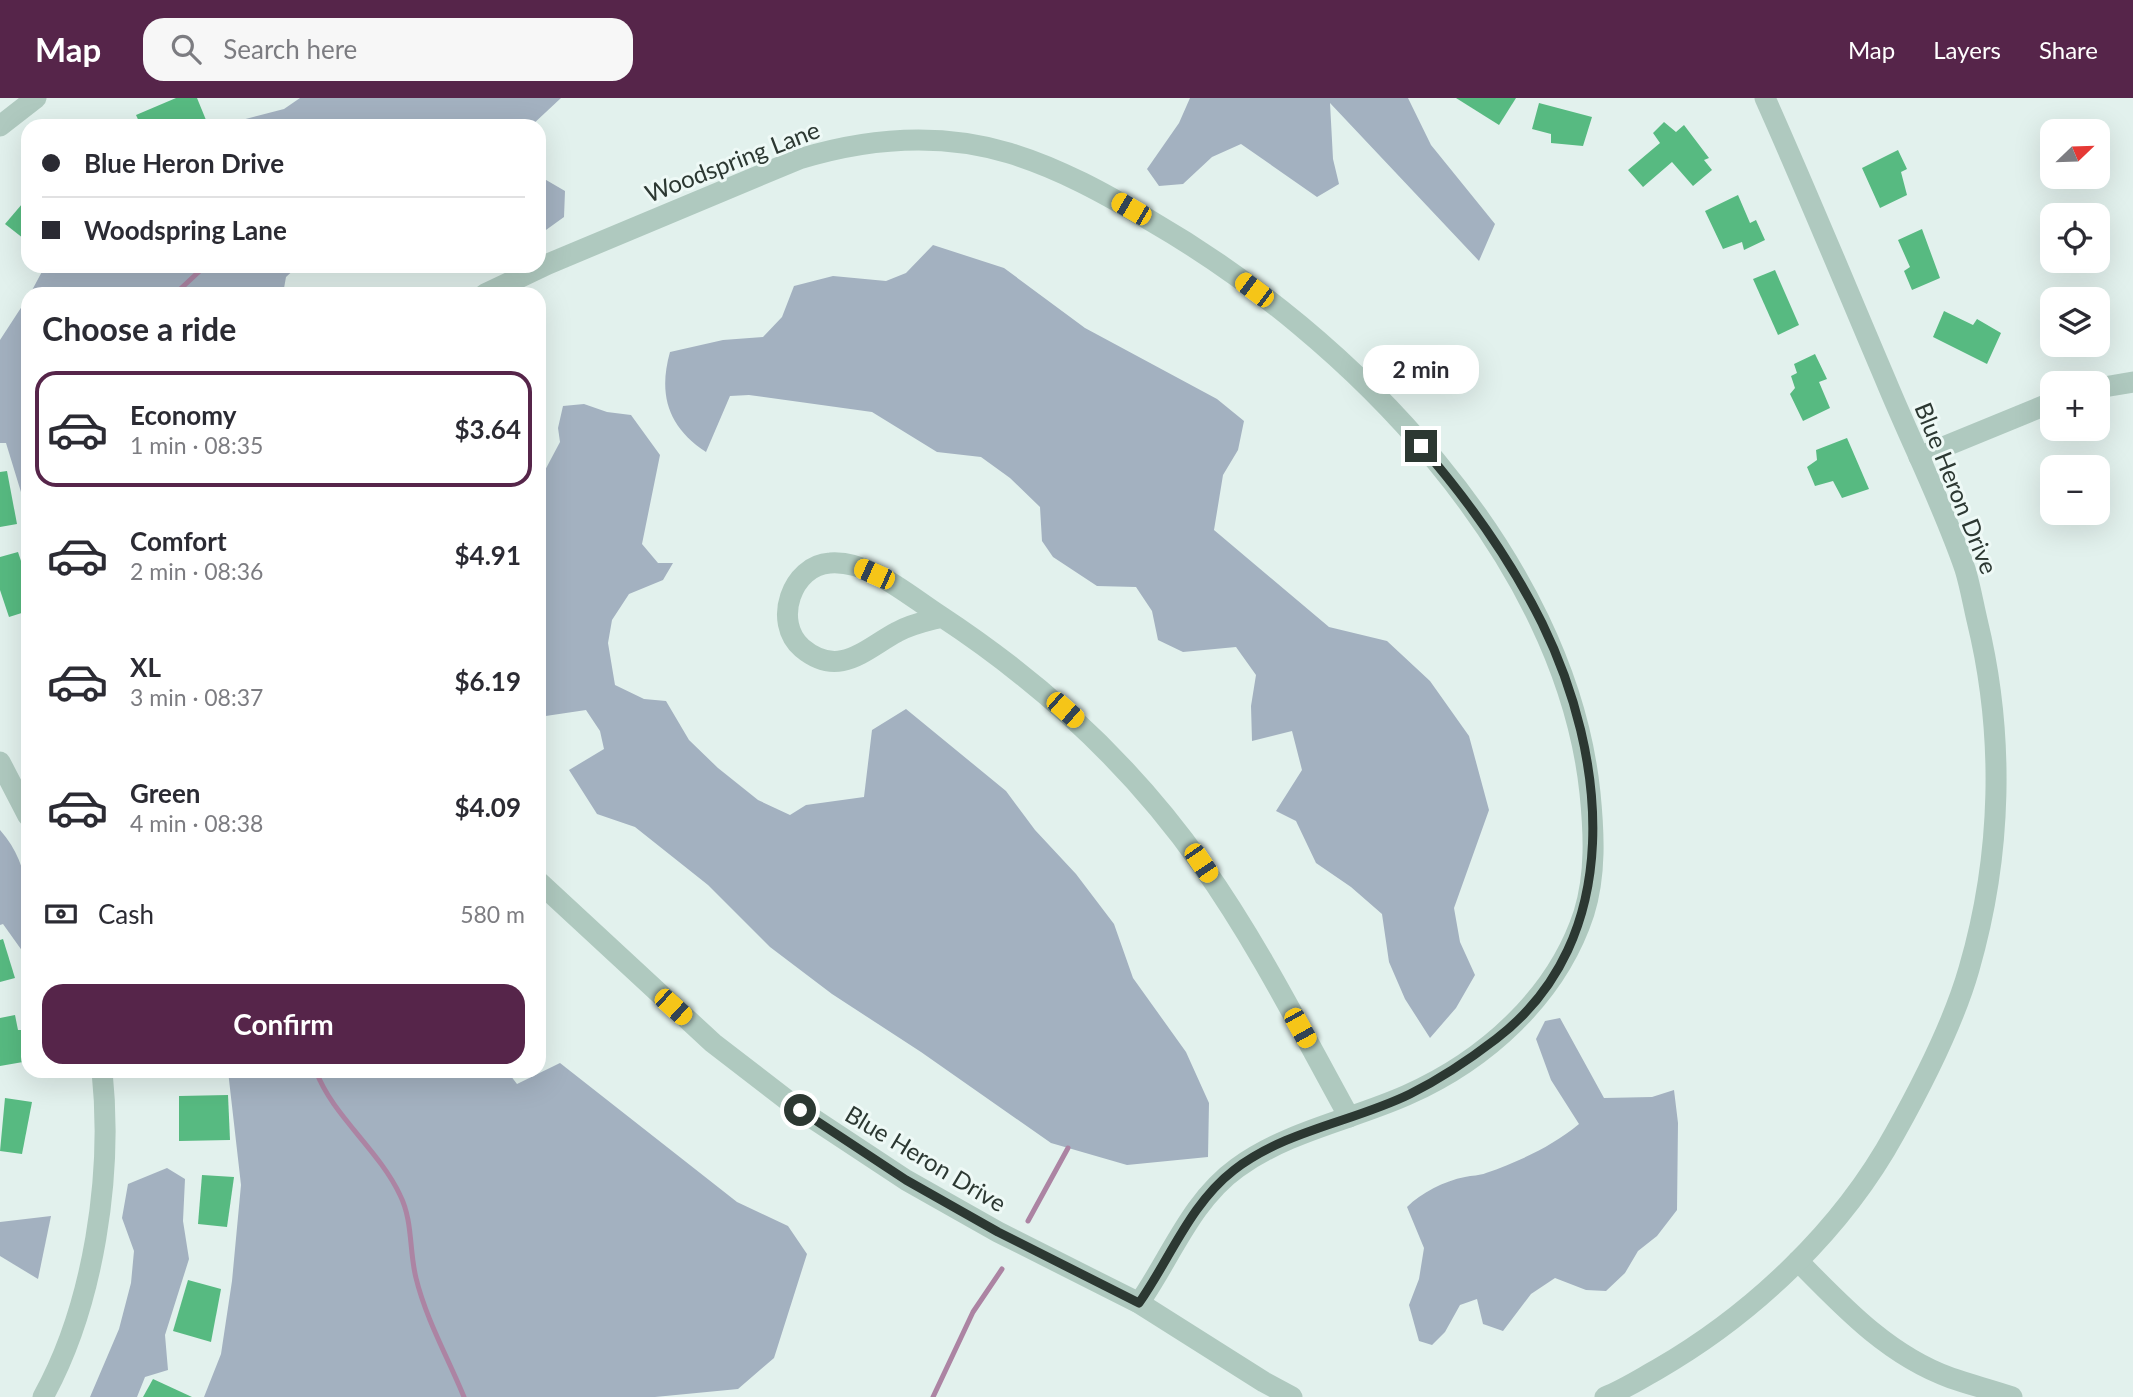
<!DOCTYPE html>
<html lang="en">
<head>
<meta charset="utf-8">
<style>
  body { margin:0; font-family:Lato,sans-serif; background:#f7f7f7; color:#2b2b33; height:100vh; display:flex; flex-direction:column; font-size:26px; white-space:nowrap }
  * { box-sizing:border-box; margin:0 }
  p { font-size:23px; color:#7c7c81 }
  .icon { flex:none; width:38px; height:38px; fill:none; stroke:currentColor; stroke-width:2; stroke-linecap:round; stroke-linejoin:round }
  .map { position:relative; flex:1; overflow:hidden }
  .details { position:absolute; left:21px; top:189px; width:525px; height:791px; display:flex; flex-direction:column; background:#fff; border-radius:21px; box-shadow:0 7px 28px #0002 }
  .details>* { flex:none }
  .top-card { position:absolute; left:21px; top:21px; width:525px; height:154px; border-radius:21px; box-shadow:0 7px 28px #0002; display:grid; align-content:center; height:154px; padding:0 21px; background:#fff }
  .needle { width:46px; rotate:67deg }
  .controls { position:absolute; left:2040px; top:21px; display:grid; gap:14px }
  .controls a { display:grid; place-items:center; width:70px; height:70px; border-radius:14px; background:#fff; box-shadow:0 7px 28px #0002; font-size:35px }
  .end { position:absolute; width:32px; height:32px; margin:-16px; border:9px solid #2c3832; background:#fff; box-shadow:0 0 0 4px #fff }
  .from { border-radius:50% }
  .bubble { position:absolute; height:49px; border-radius:21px; background:#fff; box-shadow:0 7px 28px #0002; font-size:23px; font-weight:700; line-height:49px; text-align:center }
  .car { position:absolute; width:21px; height:42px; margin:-21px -10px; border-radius:9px; box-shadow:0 0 5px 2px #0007; background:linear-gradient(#f5c518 24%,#345 0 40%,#f5c518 0 76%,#345 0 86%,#f5c518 0) }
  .top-card b { display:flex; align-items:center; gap:24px; height:66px; font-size:26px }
  .top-card b+b { border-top:2px solid #e1e1e2 }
  .top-card i { width:18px; height:18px; background:#2b2b33 }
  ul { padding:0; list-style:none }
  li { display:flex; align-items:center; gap:21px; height:116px; margin:0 14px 10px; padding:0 7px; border:4px solid transparent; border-radius:21px }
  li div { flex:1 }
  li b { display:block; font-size:26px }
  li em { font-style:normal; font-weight:700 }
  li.active { border-color:#56254a }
  li>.icon { width:63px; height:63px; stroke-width:1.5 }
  h2 { padding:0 21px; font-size:32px; line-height:84px }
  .pay { display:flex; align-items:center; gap:18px; height:77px; padding:0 21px; font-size:26px }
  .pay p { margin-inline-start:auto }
  .primary-button { display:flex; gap:14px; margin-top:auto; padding:14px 21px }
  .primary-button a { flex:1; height:80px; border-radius:21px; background:#56254a; color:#fff; font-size:28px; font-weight:700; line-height:80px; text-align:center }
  header { display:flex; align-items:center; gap:42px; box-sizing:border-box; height:98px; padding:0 35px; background:#56254a; color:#fff }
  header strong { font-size:33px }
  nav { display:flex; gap:38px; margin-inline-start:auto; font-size:24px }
  .search { width:490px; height:63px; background:#f7f7f7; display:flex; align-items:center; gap:18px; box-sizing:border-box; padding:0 24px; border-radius:21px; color:#7c7c81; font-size:26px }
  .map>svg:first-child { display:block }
  .green { fill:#a3b1c0 }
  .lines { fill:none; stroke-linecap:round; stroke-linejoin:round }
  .stream { stroke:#ac84a3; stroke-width:5 }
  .building { fill:#57ba81 }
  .minor { stroke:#afc9bf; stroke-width:21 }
  .route { stroke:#2c3832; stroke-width:9 }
  .labels { text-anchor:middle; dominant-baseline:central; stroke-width:6; stroke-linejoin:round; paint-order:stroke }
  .street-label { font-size:24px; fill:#2c3832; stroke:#eef9f6 }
</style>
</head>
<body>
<header>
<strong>Map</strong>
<div class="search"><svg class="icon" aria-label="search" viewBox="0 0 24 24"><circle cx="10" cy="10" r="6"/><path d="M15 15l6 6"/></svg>Search here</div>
<nav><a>Map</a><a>Layers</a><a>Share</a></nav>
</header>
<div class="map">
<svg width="2133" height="1299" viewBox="0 0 2133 1299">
  <rect width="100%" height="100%" fill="#e2f1ed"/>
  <g class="green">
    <path d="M300,0H561L531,28H219L284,11Z"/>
    <path d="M1190,0H1408L1431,47L1495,126L1479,163L1330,5L1333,61L1339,86L1317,99L1241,46L1212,59L1183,86L1159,88L1147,71L1179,25Z"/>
    <path d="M539,73L541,79L565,93L564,119L539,137Z"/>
    <path d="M933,147L1004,170L1085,230L1217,301L1244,323L1238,352L1223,377L1214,432L1329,529L1387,543L1430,583L1469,638L1489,712L1454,810L1460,844L1475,877L1456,910L1430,940L1405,901L1389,864L1382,816L1351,789L1316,765L1296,723L1276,713L1302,672L1292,633L1252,643L1251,608L1256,577L1236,549L1183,554L1158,542L1152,513L1136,489L1097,488L1053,459L1042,443L1040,409L1010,380L981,359L937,354L872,314L749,297L730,298L706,354C668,329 658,297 670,254L723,242L763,239L782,219L794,188L833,178L886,183L906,175Z"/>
    <path d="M45,168H298L286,179L283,196H30Z"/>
    <path d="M28,199V417L6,345H0V242Z"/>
    <path d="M584,306L607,314L631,317L660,357L642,446L658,465H673L663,482L629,496L612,522L608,545L615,587L644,601L666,603L689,642L718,670L758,702L790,717L806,707L864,699L872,632L906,611L1006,693L1035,732L1076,776L1114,826L1133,880L1186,954L1209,1005L1208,1059L1127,1067L1051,1045L921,954L832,896L770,849L708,787L635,729L597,716L569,672L604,651L600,633L586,612L539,619V398L543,376L560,344L558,330L563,308Z"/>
    <path d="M0,732C34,770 28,813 28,861L3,826L0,827Z"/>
    <path d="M1560,920L1604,1000L1652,999L1674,992L1678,1025L1677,1112L1657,1138L1638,1153L1625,1175L1606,1193L1586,1192L1555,1180L1531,1196L1503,1233L1483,1226L1477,1201L1460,1207L1445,1234L1432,1247L1419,1243L1409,1207L1419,1181L1424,1150L1407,1109C1421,1095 1444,1083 1465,1079C1472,1077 1479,1078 1486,1075C1520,1063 1551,1049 1579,1026L1551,982L1536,941L1545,923Z"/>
    <path d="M560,965L737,1104L788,1128L807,1156L774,1260L738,1291L655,1299H204L221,1256L232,1183L241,1087L228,973H507L517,986Z"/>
    <path d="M167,1070L185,1081L183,1123L189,1161L165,1237L168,1272L145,1279L137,1299H90L119,1231L131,1185L134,1153L122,1120L128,1086Z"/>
    <path d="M51,1118L38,1181L0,1158V1124Z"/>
  </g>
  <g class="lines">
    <g class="stream">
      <path d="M175,196L205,168"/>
      <path d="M316,973C332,1017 379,1052 400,1097C413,1123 409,1152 416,1180C426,1221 448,1260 464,1299"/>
      <path d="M1028,1123L1068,1050"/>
      <path d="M933,1299L973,1214L1002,1171"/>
    </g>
  </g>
  <g class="building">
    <path d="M176,0H197L206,22L194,28H141L136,17Z"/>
    <path d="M1456,0H1516L1499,27Z"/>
    <path d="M1539,5L1592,19L1583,48L1551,45V36L1532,31Z"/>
    <path d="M1664,24L1676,34L1684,27L1709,60L1704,62L1712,72L1693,88L1672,64L1643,89L1628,72L1660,45L1653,35Z"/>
    <path d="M1898,52L1907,71L1901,74L1907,97L1880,110L1862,70Z"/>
    <path d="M1738,97L1750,125L1756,122L1765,142L1744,152L1742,144L1723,151L1705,113Z"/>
    <path d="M28,99V144L5,126Z"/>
    <path d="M1922,131L1940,180L1912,192L1904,173L1910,169L1898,142Z"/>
    <path d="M1775,172L1799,227L1778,237L1753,181Z"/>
    <path d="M1944,213L1973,227L1977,221L2001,235L1987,266L1933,239Z"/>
    <path d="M1815,256L1827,281L1819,284L1830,310L1803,323L1790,296L1795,290L1791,278L1797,275L1794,266Z"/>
    <path d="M1847,340L1869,391L1842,400L1833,383L1815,388L1807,369L1817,362L1816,352Z"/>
    <path d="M7,373L17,426L0,429V374Z"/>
    <path d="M18,454L28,484V513L9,519L0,492V459Z"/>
    <path d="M3,841L15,880L0,884V842Z"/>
    <path d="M15,917L18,932H28V942L22,944L23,964L0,968V920Z"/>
    <path d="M228,997L230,1042L179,1043V998Z"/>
    <path d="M5,1000L32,1004L22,1056L0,1053Z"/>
    <path d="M202,1077L234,1079L227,1129L198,1126Z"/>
    <path d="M188,1182L221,1191L211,1244L173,1233Z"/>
    <path d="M153,1281L192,1299H143Z"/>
  </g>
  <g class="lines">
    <g class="minor">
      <path d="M0,28L36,0"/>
      <path d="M485,196L548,166L799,61C868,40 939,34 1009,55C1059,70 1106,96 1151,123C1350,238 1565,457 1590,695C1594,735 1596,776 1584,815C1557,898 1486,962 1407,997C1351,1022 1288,1033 1237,1070C1191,1103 1170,1161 1139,1205"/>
      <path d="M2098,290L2133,284"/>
      <path d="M1919,359L2053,304"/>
      <path d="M942,519C927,523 911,526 897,534C865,551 839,581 802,550C772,524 792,467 830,465C869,462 908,497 939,517C1041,584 1131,666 1202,767C1258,846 1302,934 1349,1019"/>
      <path d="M0,664L28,718"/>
      <path d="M539,784L713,945L800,1012L906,1082L998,1134L1139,1205L1264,1284L1292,1299"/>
      <path d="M1798,1163C1843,1209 1889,1258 1951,1280C1971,1287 1992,1292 2012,1299"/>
      <path d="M43,1299C94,1207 113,1077 102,973"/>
      <path d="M1605,1299C1623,1292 1640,1281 1658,1271C1753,1216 1842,1132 1895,1035C1923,985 1953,927 1969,871C2002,757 2005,637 1977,522C1973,505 1970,487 1965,471C1943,407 1912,346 1886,283C1846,189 1807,94 1765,0"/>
    </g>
  </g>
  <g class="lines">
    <path class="route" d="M800,1012L906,1082L998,1134L1139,1205C1170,1161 1190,1106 1234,1072C1286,1032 1353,1024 1410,996C1440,981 1470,961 1496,941C1627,841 1607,658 1542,525C1510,461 1468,402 1421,348"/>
  </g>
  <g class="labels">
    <g class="street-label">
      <text transform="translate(732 63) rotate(-21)">Woodspring Lane</text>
      <text transform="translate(1957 390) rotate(68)">Blue Heron Drive</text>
      <text transform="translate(926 1060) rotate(31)">Blue Heron Drive</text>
    </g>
  </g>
</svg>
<div class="controls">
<a><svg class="needle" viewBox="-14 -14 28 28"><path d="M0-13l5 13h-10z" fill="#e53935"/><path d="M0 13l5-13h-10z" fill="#7c7c81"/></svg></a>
<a><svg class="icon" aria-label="locate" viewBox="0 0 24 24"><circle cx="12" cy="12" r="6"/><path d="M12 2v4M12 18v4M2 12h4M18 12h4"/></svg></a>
<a><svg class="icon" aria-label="layers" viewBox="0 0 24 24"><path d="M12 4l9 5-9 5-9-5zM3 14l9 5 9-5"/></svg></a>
<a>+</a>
<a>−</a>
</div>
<i class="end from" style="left:800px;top:1012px"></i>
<i class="end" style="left:1421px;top:348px"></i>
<div class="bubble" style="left:1363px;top:247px;width:116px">2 min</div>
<i class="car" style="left:1131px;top:111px;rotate:300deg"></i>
<i class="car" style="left:1254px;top:192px;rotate:307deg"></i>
<i class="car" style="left:874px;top:476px;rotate:294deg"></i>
<i class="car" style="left:1065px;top:612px;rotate:131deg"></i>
<i class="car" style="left:1201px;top:765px;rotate:146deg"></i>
<i class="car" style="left:673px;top:909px;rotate:132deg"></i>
<i class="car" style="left:1300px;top:930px;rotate:151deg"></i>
<div class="top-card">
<b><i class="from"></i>Blue Heron Drive</b>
<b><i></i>Woodspring Lane</b>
</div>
<section class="details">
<h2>Choose a ride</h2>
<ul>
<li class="active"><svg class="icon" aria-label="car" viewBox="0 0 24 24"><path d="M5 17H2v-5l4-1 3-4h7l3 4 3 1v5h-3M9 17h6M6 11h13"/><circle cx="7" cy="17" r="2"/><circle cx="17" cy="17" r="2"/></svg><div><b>Economy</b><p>1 min · 08:35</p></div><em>$3.64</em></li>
<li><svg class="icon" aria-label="car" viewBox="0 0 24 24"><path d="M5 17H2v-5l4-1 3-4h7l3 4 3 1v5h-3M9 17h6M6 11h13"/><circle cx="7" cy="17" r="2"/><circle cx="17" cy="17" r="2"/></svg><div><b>Comfort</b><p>2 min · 08:36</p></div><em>$4.91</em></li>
<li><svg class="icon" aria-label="car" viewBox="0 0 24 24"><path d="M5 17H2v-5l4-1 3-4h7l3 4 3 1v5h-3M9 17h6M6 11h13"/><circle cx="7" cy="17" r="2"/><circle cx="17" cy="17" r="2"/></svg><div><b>XL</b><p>3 min · 08:37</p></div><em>$6.19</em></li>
<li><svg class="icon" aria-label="car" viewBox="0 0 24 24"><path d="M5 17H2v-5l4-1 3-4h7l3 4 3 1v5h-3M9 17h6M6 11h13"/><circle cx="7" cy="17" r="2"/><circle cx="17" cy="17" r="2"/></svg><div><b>Green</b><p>4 min · 08:38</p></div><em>$4.09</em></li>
</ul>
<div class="pay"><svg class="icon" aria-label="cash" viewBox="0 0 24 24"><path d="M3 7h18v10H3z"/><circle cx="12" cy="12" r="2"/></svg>Cash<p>580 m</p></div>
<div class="primary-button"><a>Confirm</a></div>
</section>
</div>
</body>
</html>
